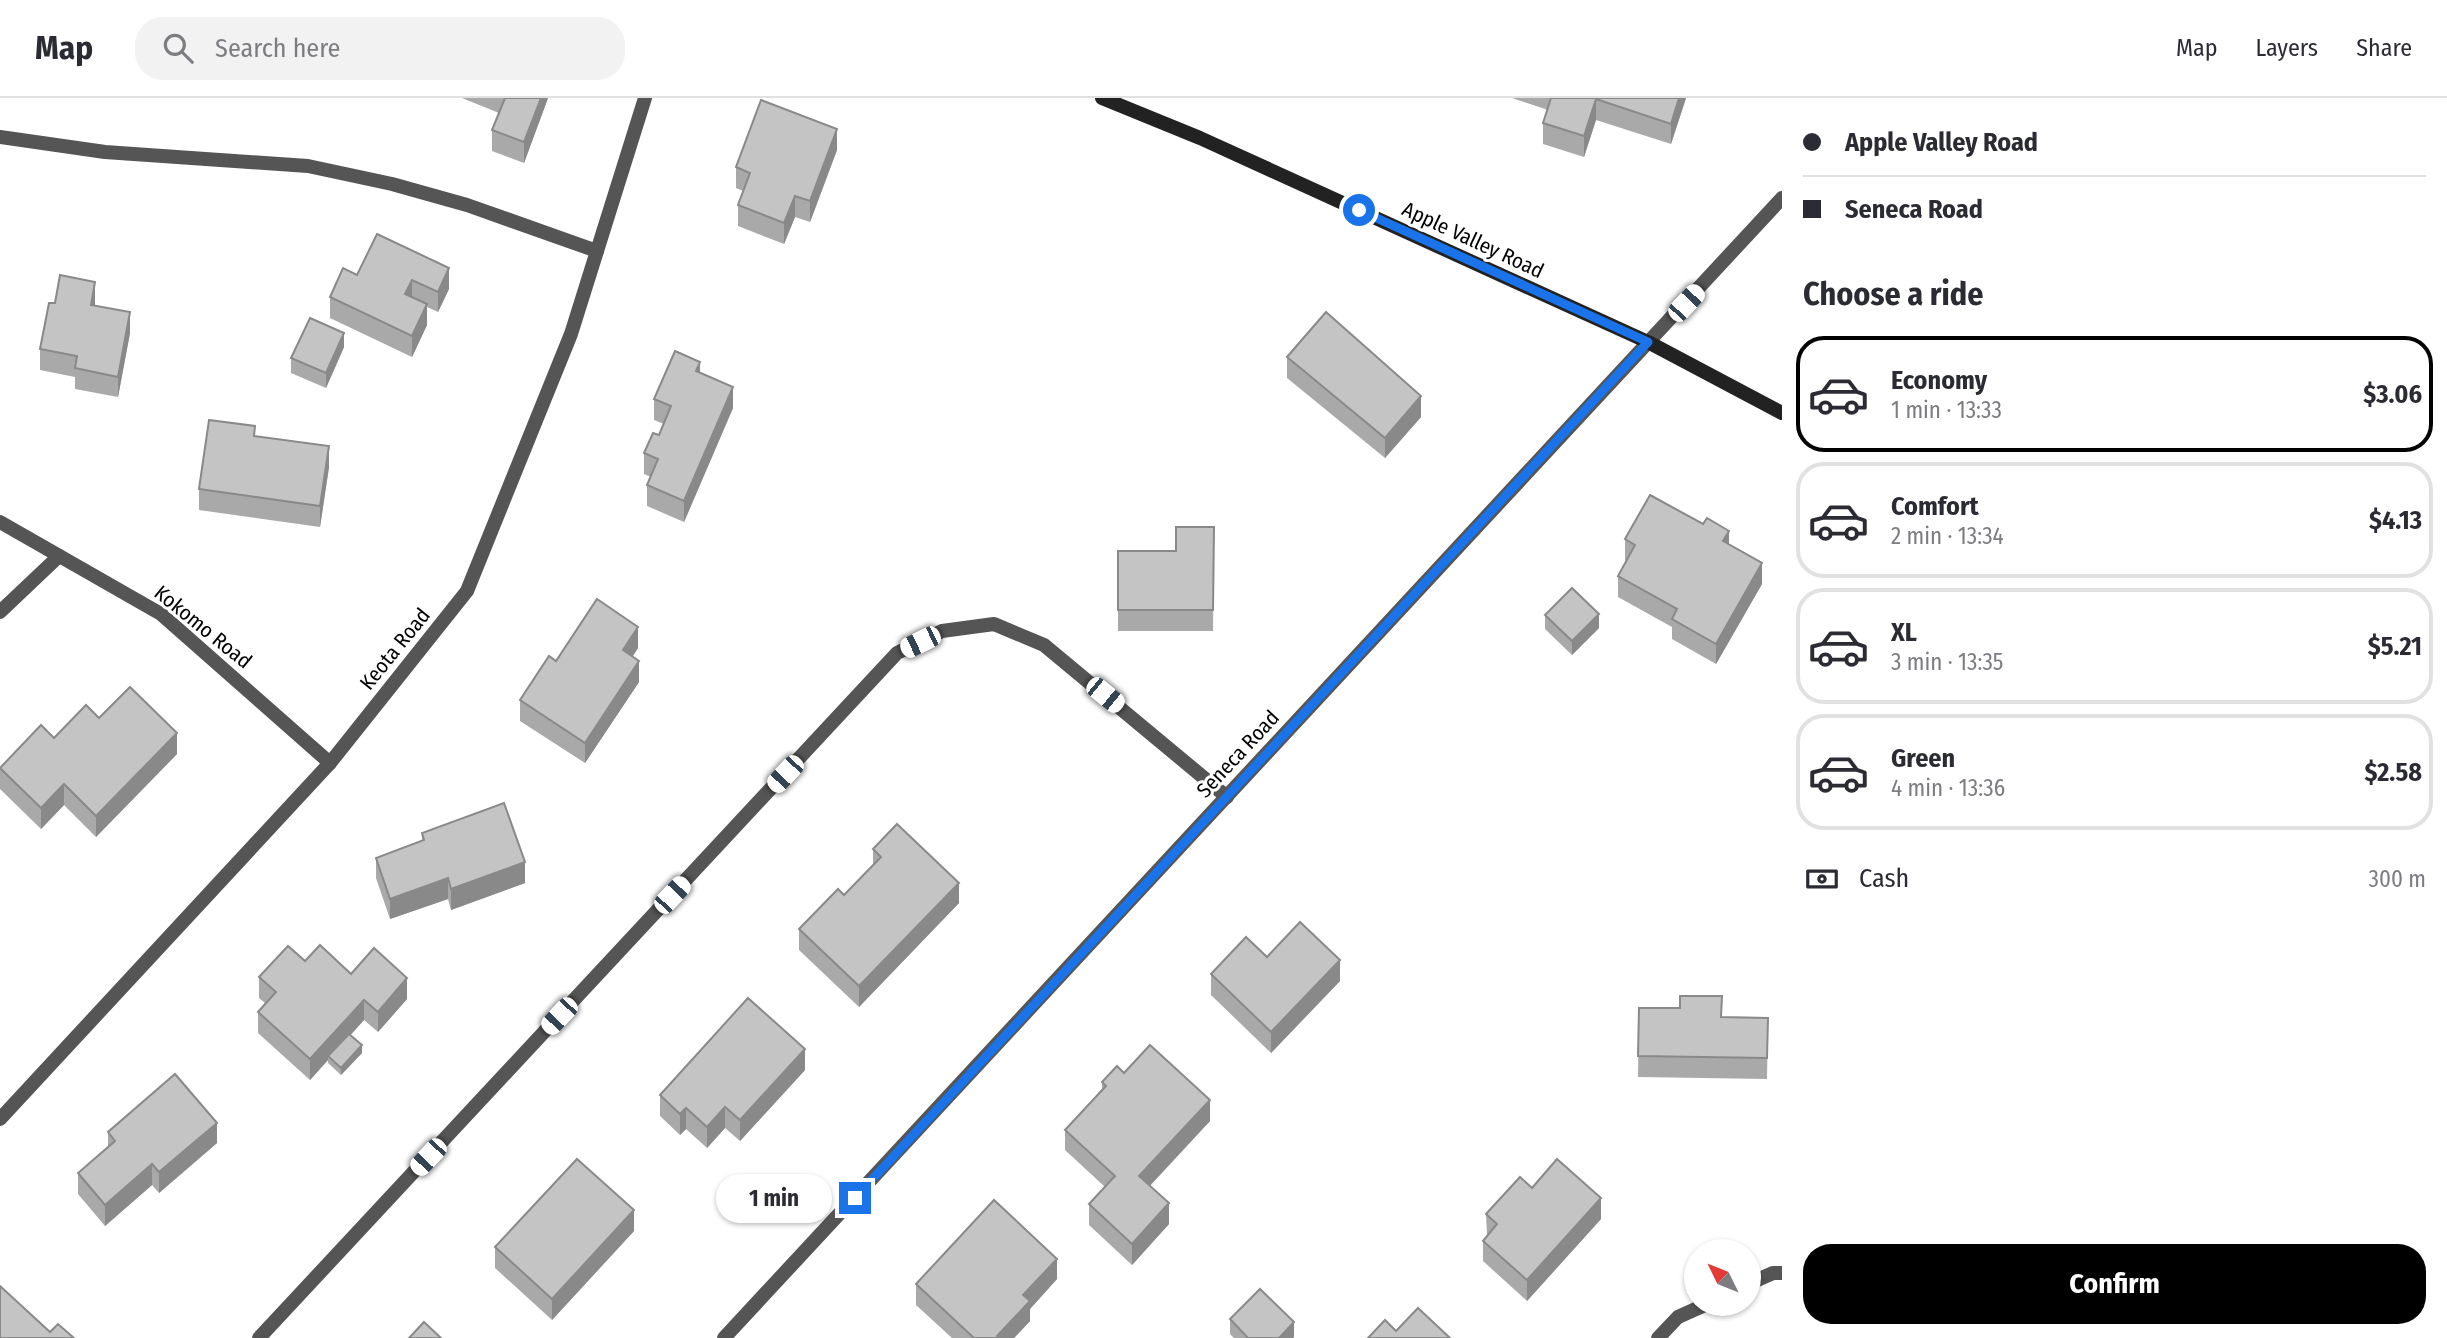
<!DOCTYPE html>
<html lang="en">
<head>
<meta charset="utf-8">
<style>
  body { margin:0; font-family:"Fira Sans Condensed",sans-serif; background:#f2f2f3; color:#2b2b33; height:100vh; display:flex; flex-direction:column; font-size:26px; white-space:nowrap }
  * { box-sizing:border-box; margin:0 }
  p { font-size:23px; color:#7c7c81 }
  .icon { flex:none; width:38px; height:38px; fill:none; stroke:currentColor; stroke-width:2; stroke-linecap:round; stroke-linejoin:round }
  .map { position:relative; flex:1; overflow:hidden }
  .drawer { display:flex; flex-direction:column; background:#fff; width:665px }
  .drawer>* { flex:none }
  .guide { display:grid; align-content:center; height:154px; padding:0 21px; background:#fff }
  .needle { width:46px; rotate:313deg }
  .tools { position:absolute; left:1684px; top:1141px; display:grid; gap:14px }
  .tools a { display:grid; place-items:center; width:77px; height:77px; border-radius:50%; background:#fff; box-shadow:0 2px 5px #0004; font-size:35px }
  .end { position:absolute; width:32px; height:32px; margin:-16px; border:9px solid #1a73e8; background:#fff; box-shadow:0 0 0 4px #fff }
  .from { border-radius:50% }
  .bubble { position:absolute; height:49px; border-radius:24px; background:#fff; box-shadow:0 2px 5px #0004; font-size:23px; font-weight:700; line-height:49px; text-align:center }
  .car { position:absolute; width:21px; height:42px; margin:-21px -10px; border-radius:9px; box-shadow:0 0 5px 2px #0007; background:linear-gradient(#fff 24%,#345 0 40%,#fff 0 76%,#345 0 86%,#fff 0) }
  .guide b { display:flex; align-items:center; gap:24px; height:66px; font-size:26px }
  .guide b+b { border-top:2px solid #e1e1e2 }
  .guide i { width:18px; height:18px; background:#2b2b33 }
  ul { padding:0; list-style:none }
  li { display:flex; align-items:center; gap:21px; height:116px; margin:0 14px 10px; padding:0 7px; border:4px solid #e1e1e2; border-radius:28px }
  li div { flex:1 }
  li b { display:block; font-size:26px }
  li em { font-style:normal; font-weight:700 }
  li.selected { border-color:#000 }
  li>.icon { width:63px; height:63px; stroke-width:1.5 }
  h2 { padding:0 21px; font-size:32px; line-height:84px }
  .pay { display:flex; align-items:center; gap:18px; height:77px; padding:0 21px; font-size:26px }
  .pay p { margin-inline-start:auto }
  .button { display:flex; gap:14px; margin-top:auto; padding:14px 21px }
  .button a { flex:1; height:80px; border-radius:28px; background:#000; color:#fff; font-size:28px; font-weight:700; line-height:80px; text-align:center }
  header { display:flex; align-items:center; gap:42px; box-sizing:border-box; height:98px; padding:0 35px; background:#fff; border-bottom:2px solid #e1e1e2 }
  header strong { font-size:33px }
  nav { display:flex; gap:38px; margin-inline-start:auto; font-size:24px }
  .search { width:490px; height:63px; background:#f2f2f3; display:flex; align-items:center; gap:18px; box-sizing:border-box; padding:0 24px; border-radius:28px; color:#7c7c81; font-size:26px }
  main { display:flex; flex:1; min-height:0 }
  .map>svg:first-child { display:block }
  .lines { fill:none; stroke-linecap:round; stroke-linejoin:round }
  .service { stroke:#555; stroke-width:14 }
  .minor { stroke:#555; stroke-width:14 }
  .tertiary { stroke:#555; stroke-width:14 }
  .secondary { stroke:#222; stroke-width:14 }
  .wall { fill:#a9a9a9 }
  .shaded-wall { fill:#898989 }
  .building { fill:#c4c4c4; stroke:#898989; stroke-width:2 }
  .route { stroke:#1a73e8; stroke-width:9 }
  .labels { text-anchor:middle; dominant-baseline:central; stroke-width:6; stroke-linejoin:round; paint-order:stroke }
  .street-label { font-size:21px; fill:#000; stroke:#fff }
</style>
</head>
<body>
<header>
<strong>Map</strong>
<div class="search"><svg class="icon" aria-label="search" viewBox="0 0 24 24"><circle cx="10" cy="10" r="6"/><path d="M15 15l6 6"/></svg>Search here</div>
<nav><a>Map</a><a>Layers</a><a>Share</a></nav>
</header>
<main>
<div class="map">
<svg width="1782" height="1240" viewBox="0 0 1782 1240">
  <rect width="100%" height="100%" fill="#fff"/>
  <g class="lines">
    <g class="service">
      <path d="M0,39L105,54L308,68L392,86L467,107L597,153"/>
      <path d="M0,514L59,458"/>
      <path d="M259,1240L897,555L942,533L994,526L1044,547L1227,699"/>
    </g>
    <g class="minor">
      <path d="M0,424L161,516L330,665"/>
      <path d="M0,1021L330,665L467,493L571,236L645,0"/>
      <path d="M1748,1186L1773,1175H1782"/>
      <path d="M1658,1240L1678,1219L1707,1206"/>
    </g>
    <path class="tertiary" d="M724,1240L1782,100"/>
    <path class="secondary" d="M1102,0L1200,40L1648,244L1782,315"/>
  </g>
  <g class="wall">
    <path d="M462,0H548L524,65L492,53V32L499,15Z"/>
    <path d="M1512,0H1686L1671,46L1596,22L1584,59L1543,46V25L1548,12Z"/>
    <path d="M837,52L810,124L795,119L784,146L738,128V107L743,93L736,90V69Z"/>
    <path d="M377,136L449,191L438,214L427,209V227L412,259L330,220V199L357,177Z"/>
    <path d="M55,205H95V208L130,235L118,299L75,291V279L40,272V251Z"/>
    <path d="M344,249L326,290L291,275V260Z"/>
    <path d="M1287,259L1421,319L1385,360L1287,280Z"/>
    <path d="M700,275L733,310L684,424L647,408V387L651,379L644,376V355L659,337L664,326L654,322V301Z"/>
    <path d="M255,338L329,369L320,429L199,412V391Z"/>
    <path d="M1214,429L1213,533H1118V453H1176Z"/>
    <path d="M1625,441L1729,447L1762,486L1716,566L1672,541V529L1618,499V478L1626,463L1625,462Z"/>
    <path d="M1545,517L1599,530L1572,557L1545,531Z"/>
    <path d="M638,550L633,558L639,584L585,665L520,623V602L556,563Z"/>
    <path d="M99,620L177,656L96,739L64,707L41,731L0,691V670L54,640Z"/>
    <path d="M422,735L525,785L451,812L448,801L390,821L376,780V760L422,743Z"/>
    <path d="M873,751L959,805L859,909L799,852V831L844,797L873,767Z"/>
    <path d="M305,863L351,876L407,901L378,934L364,922L350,937L362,955L341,977L328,965V962L310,982L258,935V914L265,905L259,900V879Z"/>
    <path d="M1211,876L1340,883L1271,955L1211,897Z"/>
    <path d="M1639,910H1680L1722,919L1768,920L1767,981L1638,979Z"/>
    <path d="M805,972L740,1043L725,1030L707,1050L686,1031L680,1037L660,1018V997Z"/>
    <path d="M1124,975L1210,1023L1150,1088L1169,1126L1132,1167L1089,1127V1106L1105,1089L1065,1052V1032L1102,991V984Z"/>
    <path d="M108,1034L217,1045L159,1095L152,1087L105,1128L78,1096V1075L108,1049Z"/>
    <path d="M1532,1090L1601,1121L1527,1203L1483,1163V1143L1487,1138L1486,1116Z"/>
    <path d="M634,1133L552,1222L495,1170V1149Z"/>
    <path d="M1057,1181L1030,1211V1223L1014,1240H952L916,1207V1186Z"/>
    <path d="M1230,1221L1294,1239L1293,1240H1234L1230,1236Z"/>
  </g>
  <g class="shaded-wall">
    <path d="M541,0H548L524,65V44Z"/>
    <path d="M1679,0H1686L1671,46V26Z"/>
    <path d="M1596,1V22L1584,59V38Z"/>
    <path d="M837,31V52L810,124V103Z"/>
    <path d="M795,98V119L784,146V125Z"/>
    <path d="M449,170V191L438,214V194Z"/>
    <path d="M412,182V202L405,196Z"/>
    <path d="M95,184V205L91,228V207Z"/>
    <path d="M427,206V227L412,259V238Z"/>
    <path d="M130,214V235L118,299V279Z"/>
    <path d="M344,235V249L326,290V275Z"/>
    <path d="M700,264V285L696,273Z"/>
    <path d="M733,289V310L684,424V403Z"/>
    <path d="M1421,298V319L1385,360V340Z"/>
    <path d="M329,348V369L320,429V408Z"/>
    <path d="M1729,433V454L1723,443Z"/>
    <path d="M1762,465V486L1716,566V546Z"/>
    <path d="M1599,516V530L1572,557V543Z"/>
    <path d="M638,529V550L623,573V552Z"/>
    <path d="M639,563V584L585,665V645Z"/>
    <path d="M177,635V656L96,739V718Z"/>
    <path d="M64,686V707L41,731V710Z"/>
    <path d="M525,764V785L451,812V791Z"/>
    <path d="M448,780V801L390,821V801Z"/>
    <path d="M959,785V805L859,909V888Z"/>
    <path d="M1340,862V883L1271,955V934Z"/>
    <path d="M407,880V901L378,934V914Z"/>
    <path d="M364,902V922L330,960L328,958V962L310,982V961Z"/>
    <path d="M362,947V955L341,977V970Z"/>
    <path d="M805,951V972L740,1043V1022Z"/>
    <path d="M1210,1002V1023L1139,1099V1078Z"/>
    <path d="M725,1009V1030L707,1050V1029Z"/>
    <path d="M686,1010V1031L680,1037V1016Z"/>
    <path d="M217,1025V1045L159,1095V1074Z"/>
    <path d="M152,1066V1087L105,1128V1107Z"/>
    <path d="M1601,1100V1121L1527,1203V1182Z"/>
    <path d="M1169,1105V1126L1132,1167V1146Z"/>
    <path d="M634,1112V1133L552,1222V1201Z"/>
    <path d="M1057,1161V1181L1030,1211V1223L1014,1240H997V1238L1023,1197Z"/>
    <path d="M1294,1224V1239L1293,1240H1279Z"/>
  </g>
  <g class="building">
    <path d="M505,0H541L524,44L492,32Z"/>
    <path d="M1551,0H1679L1671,26L1596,1L1584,38L1543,25Z"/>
    <path d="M761,2L837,31L810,103L795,98L784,125L738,107L750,75L736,69Z"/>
    <path d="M377,136L449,170L438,194L412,182L405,196L427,206L412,238L330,199L343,170L357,177Z"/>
    <path d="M60,177L95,184L91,207L130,214L118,279L75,270L77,258L40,251L49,205H55Z"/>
    <path d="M1326,214L1421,298L1385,340L1287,259Z"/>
    <path d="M310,220L344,235L326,275L291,260Z"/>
    <path d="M675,253L700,264L696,273L733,289L684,403L647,387L658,361L644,355L653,335L659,337L671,308L654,301Z"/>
    <path d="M209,322L255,328L254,338L329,348L320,408L199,391Z"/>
    <path d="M1650,397L1703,426L1707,420L1729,433L1723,443L1762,465L1716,546L1672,521L1677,511L1618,478L1635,447L1625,441Z"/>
    <path d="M1176,429H1214L1213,512H1118V453H1176Z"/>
    <path d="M1572,490L1599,516L1572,543L1545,517Z"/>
    <path d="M597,501L638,529L623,552L639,563L585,645L520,602L549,558L556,563Z"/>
    <path d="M130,589L177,635L96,718L64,686L41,710L0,670L41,627L54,640L86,607L99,620Z"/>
    <path d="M504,705L525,764L451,791L448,780L390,801L376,760L424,742L422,735Z"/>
    <path d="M897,726L959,785L859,888L799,831L838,791L844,797L881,759L873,751Z"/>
    <path d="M1300,824L1340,862L1271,934L1211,876L1246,839L1267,859Z"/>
    <path d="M320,847L351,876L374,850L407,880L378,914L364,902L310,961L258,914L276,894L259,879L288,848L305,863Z"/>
    <path d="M1680,898H1722L1721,919L1768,920L1767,960L1638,958L1639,910H1680Z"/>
    <path d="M748,900L805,951L740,1022L725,1009L707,1029L686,1010L680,1016L660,997Z"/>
    <path d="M349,936L362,947L341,970L328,958Z"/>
    <path d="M1150,947L1210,1002L1139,1078L1169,1105L1132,1146L1089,1106L1115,1078L1065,1032L1106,988L1102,984L1117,968L1124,975Z"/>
    <path d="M175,976L217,1025L159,1074L152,1066L105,1107L78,1075L115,1043L108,1034Z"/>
    <path d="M577,1061L634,1112L552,1201L495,1149Z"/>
    <path d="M1557,1061L1601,1100L1527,1182L1483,1143L1497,1126L1486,1116L1520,1079L1532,1090Z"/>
    <path d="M994,1102L1057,1161L1023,1197L1030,1203L997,1238L999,1240H974L916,1186Z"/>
    <path d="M0,1188L50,1234L58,1226L74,1240H0Z"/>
    <path d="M1260,1191L1294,1224L1279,1240H1248L1230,1221Z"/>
    <path d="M1418,1210L1450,1240H1368L1385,1222L1396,1233Z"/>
    <path d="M424,1224L441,1240H409Z"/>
  </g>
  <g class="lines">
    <path class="route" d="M855,1100L1648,244L1359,112"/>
  </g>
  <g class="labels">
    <g class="street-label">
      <text transform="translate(1473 142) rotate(25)">Apple Valley Road</text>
      <text transform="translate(203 529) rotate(39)">Kokomo Road</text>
      <text transform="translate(395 551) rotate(-51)">Keota Road</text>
      <text transform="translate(1238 656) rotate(-47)">Seneca Road</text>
    </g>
  </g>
</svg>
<div class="tools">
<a><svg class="needle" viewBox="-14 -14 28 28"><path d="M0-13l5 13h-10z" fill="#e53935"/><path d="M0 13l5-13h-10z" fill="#7c7c81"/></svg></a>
</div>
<i class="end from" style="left:1359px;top:112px"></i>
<i class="end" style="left:855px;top:1100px"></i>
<div class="bubble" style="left:716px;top:1076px;width:116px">1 min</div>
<i class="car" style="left:1686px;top:205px;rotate:43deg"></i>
<i class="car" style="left:920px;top:544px;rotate:244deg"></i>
<i class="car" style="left:1105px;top:597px;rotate:129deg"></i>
<i class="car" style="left:785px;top:676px;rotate:223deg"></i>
<i class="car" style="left:672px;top:797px;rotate:43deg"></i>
<i class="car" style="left:559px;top:918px;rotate:223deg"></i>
<i class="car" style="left:428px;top:1059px;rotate:223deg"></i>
</div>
<section class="drawer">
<div class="guide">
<b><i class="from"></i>Apple Valley Road</b>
<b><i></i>Seneca Road</b>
</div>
<h2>Choose a ride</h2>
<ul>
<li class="selected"><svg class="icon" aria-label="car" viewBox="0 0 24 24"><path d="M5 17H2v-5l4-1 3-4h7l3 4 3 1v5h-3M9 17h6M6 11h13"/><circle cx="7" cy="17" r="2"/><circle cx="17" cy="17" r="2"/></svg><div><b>Economy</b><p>1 min · 13:33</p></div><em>$3.06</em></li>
<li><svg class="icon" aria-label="car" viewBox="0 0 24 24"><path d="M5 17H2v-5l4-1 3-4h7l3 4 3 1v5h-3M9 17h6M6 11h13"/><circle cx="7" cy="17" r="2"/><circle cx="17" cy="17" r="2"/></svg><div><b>Comfort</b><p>2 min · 13:34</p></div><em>$4.13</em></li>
<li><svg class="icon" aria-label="car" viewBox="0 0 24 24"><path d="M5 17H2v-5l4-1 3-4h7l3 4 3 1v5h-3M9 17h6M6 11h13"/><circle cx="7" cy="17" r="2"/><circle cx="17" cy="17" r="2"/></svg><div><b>XL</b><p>3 min · 13:35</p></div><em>$5.21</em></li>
<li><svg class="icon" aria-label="car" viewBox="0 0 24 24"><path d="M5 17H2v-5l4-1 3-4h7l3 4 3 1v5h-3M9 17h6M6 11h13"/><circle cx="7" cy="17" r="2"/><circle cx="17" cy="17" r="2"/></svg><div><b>Green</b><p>4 min · 13:36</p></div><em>$2.58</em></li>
</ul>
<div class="pay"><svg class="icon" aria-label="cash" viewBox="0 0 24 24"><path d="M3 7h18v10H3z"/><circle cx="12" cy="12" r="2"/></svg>Cash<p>300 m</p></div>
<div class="button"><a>Confirm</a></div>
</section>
</main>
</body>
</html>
